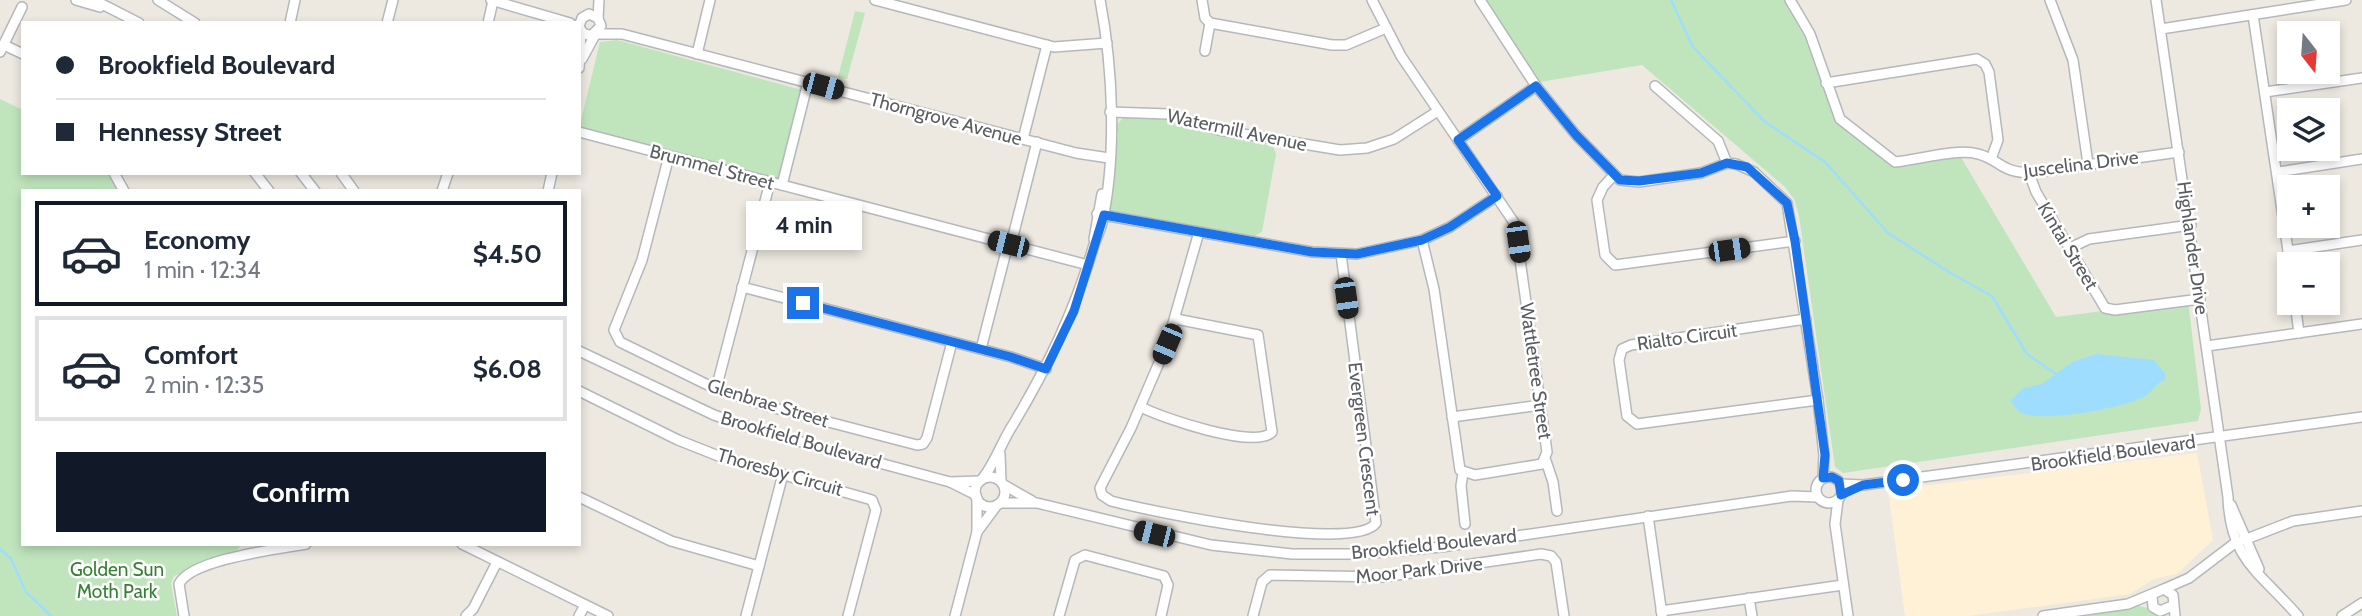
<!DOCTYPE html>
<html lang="en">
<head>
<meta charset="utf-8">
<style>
  body { margin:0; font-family:Cabin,sans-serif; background:#f2f2f3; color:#1f2937; height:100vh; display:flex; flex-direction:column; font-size:26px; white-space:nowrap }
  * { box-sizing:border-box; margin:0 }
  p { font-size:23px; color:#747a83 }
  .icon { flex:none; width:38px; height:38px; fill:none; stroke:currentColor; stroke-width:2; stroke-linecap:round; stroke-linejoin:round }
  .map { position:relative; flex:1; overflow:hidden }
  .details { position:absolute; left:21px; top:189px; width:560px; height:357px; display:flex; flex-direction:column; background:#fff; border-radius:0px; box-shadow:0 4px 10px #0003 }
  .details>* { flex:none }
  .guide { position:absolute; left:21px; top:21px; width:560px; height:154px; border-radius:0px; box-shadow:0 4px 10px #0003; display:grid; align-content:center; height:154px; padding:0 35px; background:#fff }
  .needle { width:46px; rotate:163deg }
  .controls { position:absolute; left:2277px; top:21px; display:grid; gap:14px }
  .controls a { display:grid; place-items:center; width:63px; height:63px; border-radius:0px; background:#fff; box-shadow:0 4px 10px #0003; font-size:35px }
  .end { position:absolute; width:32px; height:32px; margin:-16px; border:9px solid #1a73e8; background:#fff; box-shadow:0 0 0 4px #fff }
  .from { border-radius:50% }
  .bubble { position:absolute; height:49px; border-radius:0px; background:#fff; box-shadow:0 4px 10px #0003; font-size:23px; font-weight:700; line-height:49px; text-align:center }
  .car { position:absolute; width:21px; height:42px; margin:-21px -10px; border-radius:9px; box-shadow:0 0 5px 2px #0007; background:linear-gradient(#222 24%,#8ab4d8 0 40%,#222 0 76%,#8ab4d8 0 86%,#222 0) }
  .guide b { display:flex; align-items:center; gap:24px; height:66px; font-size:26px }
  .guide b+b { border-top:2px solid #e0e1e3 }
  .guide i { width:18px; height:18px; background:#1f2937 }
  ul { padding:12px 0 0; list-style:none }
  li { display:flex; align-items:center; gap:21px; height:105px; margin:0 14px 10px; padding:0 21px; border:4px solid #e0e1e3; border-radius:0px }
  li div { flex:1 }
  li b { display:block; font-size:26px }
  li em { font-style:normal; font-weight:700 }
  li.selected { border-color:#111827 }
  li>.icon { width:63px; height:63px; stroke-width:1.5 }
  .button { display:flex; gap:14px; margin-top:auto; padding:14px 35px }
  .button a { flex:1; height:80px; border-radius:0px; background:#111827; color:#fff; font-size:28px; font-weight:700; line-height:80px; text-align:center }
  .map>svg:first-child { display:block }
  .commercial { fill:#fef1d5 }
  .green { fill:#c0e5bd }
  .water { fill:#9fddff }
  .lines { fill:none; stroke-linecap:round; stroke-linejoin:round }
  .stream { stroke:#9fddff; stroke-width:2.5 }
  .minor-casing { stroke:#b4b8bc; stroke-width:12 }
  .minor { stroke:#fff; stroke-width:9 }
  .route { stroke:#1a73e8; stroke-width:9 }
  .labels { text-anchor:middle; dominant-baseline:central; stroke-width:5; stroke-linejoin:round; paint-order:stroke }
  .street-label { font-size:19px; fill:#5a5e62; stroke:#fff }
  .park-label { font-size:19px; fill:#358132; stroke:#fff }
</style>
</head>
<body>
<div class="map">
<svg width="2362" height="616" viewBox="0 0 2362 616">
  <rect width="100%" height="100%" fill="#ede9e1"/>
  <path class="commercial" d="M2197,453L2213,540L2177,574L2154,579L2130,594L1969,616H1905L1888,490Z"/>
  <g class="green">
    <path d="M1482,0H1784L1805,38L1840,119L1888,158L1959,154L2056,317L2188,300L2201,409L2198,421L1843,473L1835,467L1799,216L1794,199L1785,187L1642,65L1534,83Z"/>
    <path d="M855,11L865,13L847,79L838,77Z"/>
    <path d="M617,40L802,90L778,179L579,128L600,42Z"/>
    <path d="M0,99L23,110V173H108L117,191H23V544H242L237,550L174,576L171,583L177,616H0Z"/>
    <path d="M1124,117L1168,119L1217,135L1273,146L1276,154L1262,232L1253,237L1112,212L1109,206L1118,134L1115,126Z"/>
    <path d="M2128,604L2163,611L2167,616H2043Z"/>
  </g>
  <path class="water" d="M2096,354L2154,360L2165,373V380C2155,383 2153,392 2144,397C2121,408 2045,423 2022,413C2017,411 2014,405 2010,401L2023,388L2042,384L2072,362Z"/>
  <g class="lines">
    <g class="stream">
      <path d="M1671,0L1693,47L1764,121L1825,162L1888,233L1952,274L1992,296L2027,354L2056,374"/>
      <path d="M0,549L11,559L26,592L51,616"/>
    </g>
    <defs>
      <g id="minor">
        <path d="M76,0L100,7"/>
        <path d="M94,0L139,23"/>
        <path d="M158,0L195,23"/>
        <path d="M491,0L570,23"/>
        <path d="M875,0L1054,47L1107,43"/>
        <path d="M1202,0L1205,18L1210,23L1332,45H1346L1386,28"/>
        <path d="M1372,0L1401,56L1515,224L1547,452L1542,464L1475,475L1460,470L1434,289L1422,240"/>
        <path d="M1480,0L1536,86L1576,135L1620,180L1639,182L1701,173L1727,163L1736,164L1754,172L1787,203L1818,400L1824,455L1823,478"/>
        <path d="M1790,0L1810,34L1840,119L1895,162C1918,160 1956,148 1978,154C2001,160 1998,171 2029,173L2179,152"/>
        <path d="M2050,0L2073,60L2088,164"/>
        <path d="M2156,0L2228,497C2230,560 2260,572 2298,616"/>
        <path d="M2253,15L2290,264"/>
        <path d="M598,18L599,0"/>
        <path d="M290,23L295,0"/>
        <path d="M387,23L393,0"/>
        <path d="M488,23L493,1"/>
        <path d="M579,26L582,18L589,14L598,18L601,26L591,36L583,33L579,27"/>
        <path d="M2161,29L2346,0"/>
        <path d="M596,34H622L1076,153L1109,158"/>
        <path d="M4,45L23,54"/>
        <path d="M1205,51L1210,23"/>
        <path d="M0,52L22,7"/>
        <path d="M697,54L710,0"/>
        <path d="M582,59L595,35"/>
        <path d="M579,68L581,31"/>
        <path d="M1826,83L1977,59L1985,64L1989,72L1998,140L1991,159"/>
        <path d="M1655,86L1718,141L1727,163"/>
        <path d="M2265,92L2362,78"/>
        <path d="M1110,112L1168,114L1219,130L1340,150L1367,148L1394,139L1438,111"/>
        <path d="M579,132L1088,265"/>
        <path d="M1023,139L1047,45"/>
        <path d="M1458,140L1536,86"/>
        <path d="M669,156L642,260L614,330L620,342L716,389L767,406L917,445L923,444L927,438L952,342"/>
        <path d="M2278,172L2362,159"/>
        <path d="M114,173L124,191"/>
        <path d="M255,173L269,191"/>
        <path d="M301,173L315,191"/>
        <path d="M341,173L354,191"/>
        <path d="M2029,173L2036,192L2105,308L2115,310L2200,299"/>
        <path d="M1614,175L1603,187L1597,200L1605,255L1615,265L1795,241"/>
        <path d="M782,185L808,82"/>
        <path d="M442,191L448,173"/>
        <path d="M548,191L552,173"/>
        <path d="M1097,214L1312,252L1357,254L1422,240L1450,227L1497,196"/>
        <path d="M1199,232L1167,344L1131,428L1100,488L1102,495L1111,501C1150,511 1354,554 1376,523L1341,254"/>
        <path d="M1094,239L1102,194"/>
        <path d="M1011,244L1037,142"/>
        <path d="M2070,248L2089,239L2191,225"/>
        <path d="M2288,251L2362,240"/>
        <path d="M742,287L1011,357L1046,369"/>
        <path d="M2295,303L2299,333"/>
        <path d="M1806,319L1631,345L1622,349L1619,360L1627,416L1637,424L1818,400"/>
        <path d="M2207,346L2362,324"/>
        <path d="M981,349L1008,244"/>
        <path d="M579,351L714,415L757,430L950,482L980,481"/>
        <path d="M716,389L770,182"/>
        <path d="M579,391L678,440L721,457L872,500L876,510L848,616"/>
        <path d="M1141,407C1162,418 1256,450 1272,432L1258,335L1176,319"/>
        <path d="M1452,417L1541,405"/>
        <path d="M1000,454L1001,481"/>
        <path d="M1546,461L1553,482L1557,511"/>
        <path d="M1463,473L1461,486L1465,524"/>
        <circle cx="1829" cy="490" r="13"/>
        <circle cx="990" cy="492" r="15"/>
        <path d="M983,478C996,461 1002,441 1014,423C1048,366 1074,312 1093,248C1095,240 1100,232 1102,223C1117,155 1113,68 1100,0"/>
        <path d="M950,482L976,495"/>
        <path d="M1841,484L1863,485L2362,417"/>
        <path d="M1004,485L1032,501"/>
        <path d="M579,497L671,541L759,566"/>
        <path d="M1838,500L1835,524L1848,616"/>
        <path d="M1000,503H1037L1211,545L1292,554H1360L1441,547L1792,496L1817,497"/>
        <path d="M2231,505L2259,569"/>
        <path d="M1648,516L1662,615"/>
        <path d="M977,532L997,505"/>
        <path d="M2244,540L2293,521L2362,511"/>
        <path d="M462,544L608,616"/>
        <path d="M2164,589L2189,578L2235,543"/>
        <path d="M2152,596L2153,607L2160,611L2172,606"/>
        <path d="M1749,598L1752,616"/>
        <path d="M1661,611L1843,585"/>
        <path d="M184,616L179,584C191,559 279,549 306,544"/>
        <path d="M466,616L473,609L497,562"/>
        <path d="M579,616L585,605"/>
        <path d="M746,616L783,474"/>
        <path d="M955,616L977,532V498"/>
        <path d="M1059,616L1075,560L1085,555L1164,576L1168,585L1161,616"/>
        <path d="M1253,616L1262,582L1270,575L1383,577L1541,554L1551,556L1556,562L1564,616"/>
        <path d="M2043,616L2128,604L2164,589L2173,595L2175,616"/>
        <path d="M2342,616L2362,603"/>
      </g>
    </defs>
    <use href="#minor" class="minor-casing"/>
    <use href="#minor" class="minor"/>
  </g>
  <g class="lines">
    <path class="route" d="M803,303L1011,357L1046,369L1074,311L1104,215L1312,252L1357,254L1422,240L1450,227L1497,196L1458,140L1536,86L1576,135L1620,180L1639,181L1701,173L1727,163L1747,167L1787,203L1795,241L1825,455L1823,478L1832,477L1839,481L1841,495L1863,485L1903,480"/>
  </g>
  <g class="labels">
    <g class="street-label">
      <text transform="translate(946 119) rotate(15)">Thorngrove Avenue</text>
      <text transform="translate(1237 130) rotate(12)">Watermill Avenue</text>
      <text transform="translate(2081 164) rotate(-7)">Juscelina Drive</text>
      <text transform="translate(712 167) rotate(15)">Brummel Street</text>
      <text transform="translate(2068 246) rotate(59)">Kintai Street</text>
      <text transform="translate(2193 248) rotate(82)">Highlander Drive</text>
      <text transform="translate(1687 337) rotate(-8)">Rialto Circuit</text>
      <text transform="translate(1536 371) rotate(82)">Wattletree Street</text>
      <text transform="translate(768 403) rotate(17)">Glenbrae Street</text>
      <text transform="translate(1364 439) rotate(83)">Evergreen Crescent</text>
      <text transform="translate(801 440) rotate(16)">Brookfield Boulevard</text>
      <text transform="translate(2113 453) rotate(-8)">Brookfield Boulevard</text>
      <text transform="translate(780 472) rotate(16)">Thoresby Circuit</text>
      <text transform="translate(1434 544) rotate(-6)">Brookfield Boulevard</text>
      <text transform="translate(1419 570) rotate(-6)">Moor Park Drive</text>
    </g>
    <g class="park-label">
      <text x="117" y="569">Golden Sun<tspan x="117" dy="22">Moth Park</tspan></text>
    </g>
  </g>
</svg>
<div class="controls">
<a><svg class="needle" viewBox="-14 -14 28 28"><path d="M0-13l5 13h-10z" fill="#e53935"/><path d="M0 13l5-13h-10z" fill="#747a83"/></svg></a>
<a><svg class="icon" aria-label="layers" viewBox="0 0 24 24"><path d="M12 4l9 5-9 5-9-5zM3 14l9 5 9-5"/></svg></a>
<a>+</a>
<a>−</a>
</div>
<i class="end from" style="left:1903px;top:480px"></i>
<i class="end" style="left:803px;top:303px"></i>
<div class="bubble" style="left:746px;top:201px;width:116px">4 min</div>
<i class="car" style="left:823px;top:86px;rotate:105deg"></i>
<i class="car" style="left:1518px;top:242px;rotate:172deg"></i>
<i class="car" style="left:1008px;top:244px;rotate:284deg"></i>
<i class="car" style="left:1729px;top:250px;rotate:82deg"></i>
<i class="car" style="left:1346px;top:298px;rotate:172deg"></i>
<i class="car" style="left:1167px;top:344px;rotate:203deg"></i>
<i class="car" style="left:1154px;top:534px;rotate:284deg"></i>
<div class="guide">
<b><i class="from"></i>Brookfield Boulevard</b>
<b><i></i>Hennessy Street</b>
</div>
<section class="details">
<ul>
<li class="selected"><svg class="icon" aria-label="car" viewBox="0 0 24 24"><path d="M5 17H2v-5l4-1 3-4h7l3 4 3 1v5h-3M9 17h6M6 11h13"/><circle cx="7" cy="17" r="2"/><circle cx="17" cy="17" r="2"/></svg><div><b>Economy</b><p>1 min · 12:34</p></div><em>$4.50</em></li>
<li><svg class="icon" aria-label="car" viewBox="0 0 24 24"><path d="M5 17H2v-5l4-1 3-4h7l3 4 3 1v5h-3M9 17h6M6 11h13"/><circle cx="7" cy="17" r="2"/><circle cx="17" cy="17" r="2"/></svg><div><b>Comfort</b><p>2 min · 12:35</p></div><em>$6.08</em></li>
</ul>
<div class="button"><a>Confirm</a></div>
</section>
</div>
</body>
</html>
